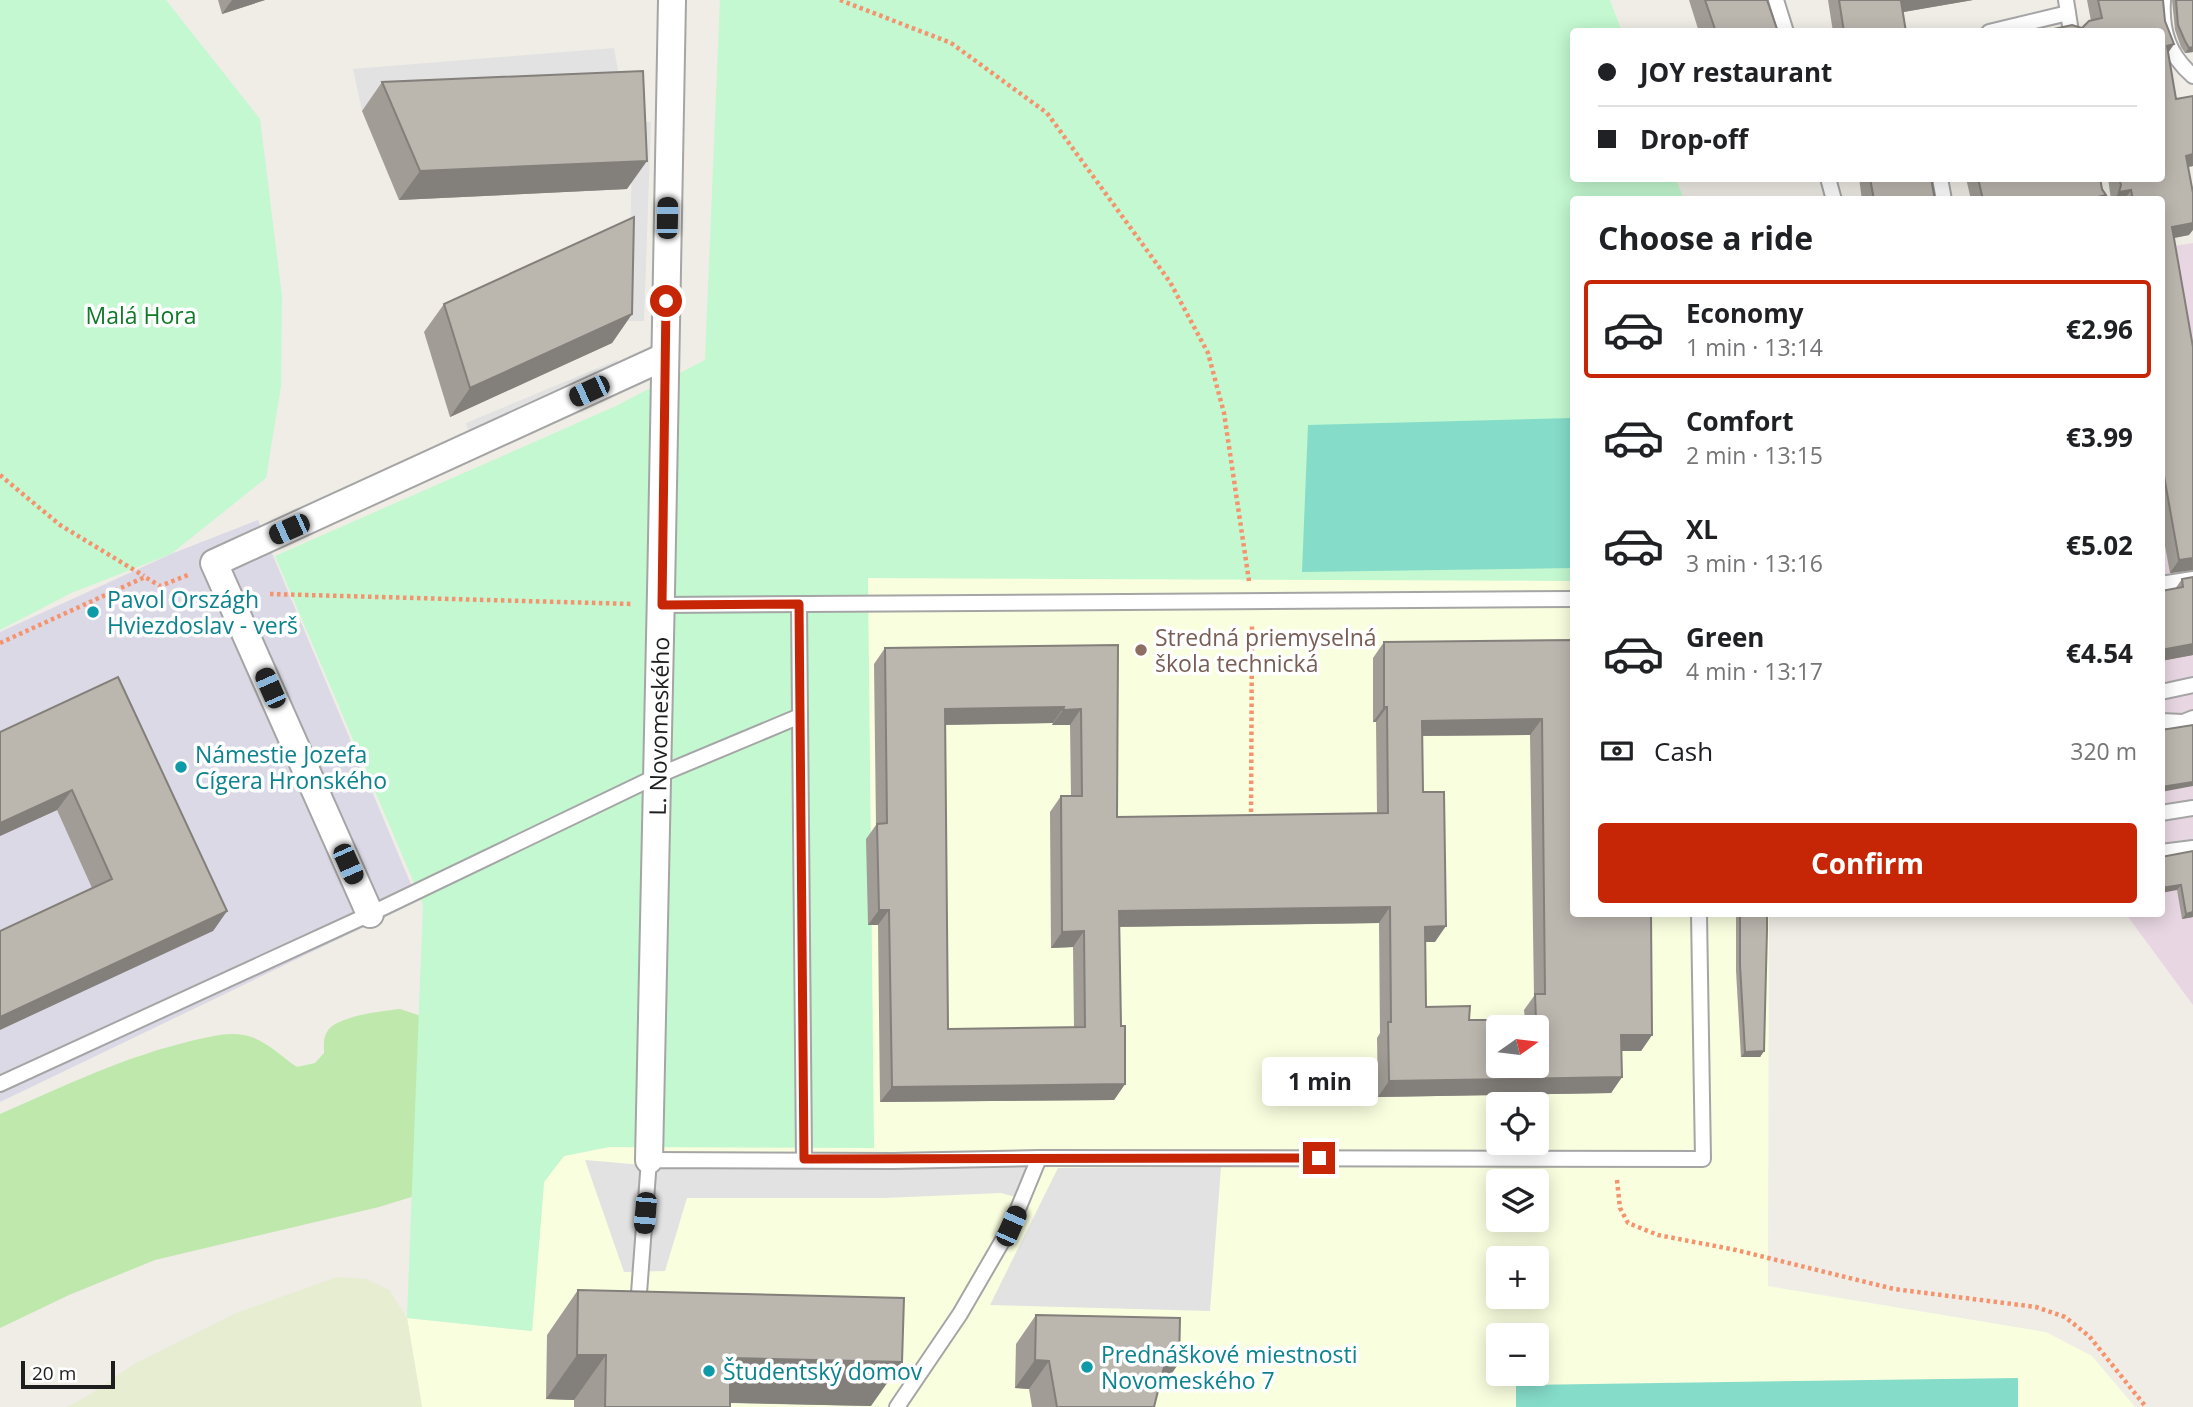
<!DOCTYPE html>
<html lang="en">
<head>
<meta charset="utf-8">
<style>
  body { margin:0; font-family:"Open Sans",sans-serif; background:#f6f6f6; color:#202124; height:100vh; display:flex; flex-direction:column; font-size:26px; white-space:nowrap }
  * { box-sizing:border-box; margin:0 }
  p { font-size:23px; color:#757577 }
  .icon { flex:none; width:38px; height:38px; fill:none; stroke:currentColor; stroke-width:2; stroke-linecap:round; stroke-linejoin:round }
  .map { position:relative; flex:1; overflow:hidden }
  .panel { position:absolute; left:1570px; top:196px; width:595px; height:721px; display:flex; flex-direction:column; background:#fff; border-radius:7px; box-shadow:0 4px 18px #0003 }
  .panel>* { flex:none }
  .guide { position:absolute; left:1570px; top:28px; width:595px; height:154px; border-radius:7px; box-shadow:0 4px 18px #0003; display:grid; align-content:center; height:154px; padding:0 28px; background:#fff }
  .needle { width:46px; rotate:76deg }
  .tools { position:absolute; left:1486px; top:1015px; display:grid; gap:14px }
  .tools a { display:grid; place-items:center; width:63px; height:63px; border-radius:7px; background:#fff; box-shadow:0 4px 18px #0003; font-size:35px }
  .scale { position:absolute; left:21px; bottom:18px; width:94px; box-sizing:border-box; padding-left:7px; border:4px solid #1e1e1e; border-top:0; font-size:19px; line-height:24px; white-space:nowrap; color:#1e1e1e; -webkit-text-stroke:5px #fff; paint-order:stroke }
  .end { position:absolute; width:32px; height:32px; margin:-16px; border:9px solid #c62606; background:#fff; box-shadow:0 0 0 4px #fff }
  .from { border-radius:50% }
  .bubble { position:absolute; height:49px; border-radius:7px; background:#fff; box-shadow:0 4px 18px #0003; font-size:23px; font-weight:700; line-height:49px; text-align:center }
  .car { position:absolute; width:21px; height:42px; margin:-21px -10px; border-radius:9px; box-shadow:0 0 5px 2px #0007; background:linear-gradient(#222 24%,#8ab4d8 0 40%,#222 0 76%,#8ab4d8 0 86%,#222 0) }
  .guide b { display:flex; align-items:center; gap:24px; height:66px; font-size:26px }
  .guide b+b { border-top:2px solid #e0e0e0 }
  .guide i { width:18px; height:18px; background:#202124 }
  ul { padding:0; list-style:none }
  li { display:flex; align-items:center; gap:21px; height:98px; margin:0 14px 10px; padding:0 14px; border:4px solid transparent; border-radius:7px }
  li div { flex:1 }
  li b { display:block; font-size:26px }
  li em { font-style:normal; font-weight:700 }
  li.active { border-color:#c62606 }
  li>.icon { width:63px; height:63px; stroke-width:1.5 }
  h2 { padding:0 28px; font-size:32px; line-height:84px }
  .pay { display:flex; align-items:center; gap:18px; height:77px; padding:0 28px; font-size:26px }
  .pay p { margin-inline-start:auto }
  .cta { display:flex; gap:14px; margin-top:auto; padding:14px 28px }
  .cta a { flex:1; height:80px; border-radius:7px; background:#c62606; color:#fff; font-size:28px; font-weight:700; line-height:80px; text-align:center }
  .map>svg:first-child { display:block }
  .industrial { fill:#e8d7e2 }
  .education { fill:#f9fedf; fill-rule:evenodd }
  .farmland { fill:#e6edd0 }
  .grass { fill:#bfe8ac }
  .park { fill:#c3f8d0 }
  .pitch { fill:#85dcc9 }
  .parking { fill:#e2e2e2 }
  .plaza { fill:#dbd9e5 }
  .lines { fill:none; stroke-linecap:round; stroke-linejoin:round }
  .lane-casing { stroke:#a5a5a5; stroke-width:18 }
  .street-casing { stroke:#a5a5a5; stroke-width:30 }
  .path { stroke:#f5936f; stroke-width:4.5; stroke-dasharray:3.5 3.5; stroke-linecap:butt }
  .lane { stroke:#fff; stroke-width:14 }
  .street { stroke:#fff; stroke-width:26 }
  .wall { fill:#a19d96; fill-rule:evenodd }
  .shaded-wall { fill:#837f7a }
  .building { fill:#bbb6ae; stroke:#837f7a; stroke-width:2; fill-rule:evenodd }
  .route { stroke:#c62606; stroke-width:9 }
  .culture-dot { fill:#0f9aa8; stroke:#fff; stroke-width:2.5 }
  .education-dot { fill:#8d6e63; stroke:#fff; stroke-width:2.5 }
  .labels { text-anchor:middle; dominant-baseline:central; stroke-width:7; stroke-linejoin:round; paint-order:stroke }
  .park-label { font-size:23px; fill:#0f7a29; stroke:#fff }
  .culture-label { font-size:23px; fill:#0d838f; stroke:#fff; text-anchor:start }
  .education-label { font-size:23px; fill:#785e54; stroke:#fff; text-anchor:start }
  .street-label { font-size:23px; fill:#1e1e1e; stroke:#fff }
</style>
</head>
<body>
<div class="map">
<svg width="2193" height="1407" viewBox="0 0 2193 1407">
  <rect width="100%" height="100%" fill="#efede5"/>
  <path class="industrial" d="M2193,243V1005L2126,914H2161V248Z"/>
  <path class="education" d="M1610,0L1622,31L1573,32V178L1676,179L1684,199L1573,200V914H1769L1768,1286L2046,1332L2092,1356L2135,1407H422L407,1318L532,1331L544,1182L564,1156L609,1147H688L719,386ZM1498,1027H1536V1066H1498ZM1498,1104H1536V1143H1498ZM1498,1181H1536V1220H1498ZM1498,1258H1536V1297H1498ZM1498,1335H1536V1374H1498Z"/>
  <path class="farmland" d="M337,1277L366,1279L389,1290L407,1318L422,1407H67L88,1396L136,1363L234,1314Z"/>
  <path class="grass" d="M400,1009L451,1026L531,1160L379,1207L155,1260L69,1295L0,1328V1114C64,1086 126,1056 195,1040C210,1037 228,1032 243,1035C264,1038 280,1056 297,1067L315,1063L324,1053C324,1046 323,1038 327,1032C335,1016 383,1011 400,1009Z"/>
  <g class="park">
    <path d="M0,0H166L260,119L282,296L281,386L266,478L171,554L71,593L0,630Z"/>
    <path d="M720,0H1610L1622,31L1573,32V178L1676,179L1684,199L1573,200V581L868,578L874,1148L609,1147L564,1156L544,1182L532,1331L407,1318L423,904L275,556L616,406L705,360Z"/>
  </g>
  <g class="pitch">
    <path d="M1573,418V568L1302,572L1308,425Z"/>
    <path d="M2018,1378V1407H1516V1385Z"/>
  </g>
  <g class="parking">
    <path d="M614,48L623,99L362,111L353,69Z"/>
    <path d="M633,122H651L644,321H628Z"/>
    <path d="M617,360L620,368L469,434L466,423Z"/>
    <path d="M1039,1158L1022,1199L1001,1193L884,1198H687L665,1271L624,1272L585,1160L689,1169L691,1160Z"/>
    <path d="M1221,1167L1210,1311L990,1305L1058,1168Z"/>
  </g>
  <path class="plaza" d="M258,520L418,901L0,1102V632L171,554Z"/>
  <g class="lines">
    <defs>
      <g id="lane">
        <path d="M1776,0L1786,32"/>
        <path d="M2066,0L2071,32"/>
        <path d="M2163,0C2161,32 2169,55 2193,76"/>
        <path d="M1989,32L2068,13"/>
        <path d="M1828,178L1834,200"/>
        <path d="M1940,178L1944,200"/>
        <path d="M2161,584L2193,579"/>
        <path d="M799,604L804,1159"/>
        <path d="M662,605L1573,599"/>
        <path d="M2161,692L2193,685"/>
        <path d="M2161,721L2183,722L2193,718"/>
        <path d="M2161,813L2193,808"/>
        <path d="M2161,852L2193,848"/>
        <path d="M0,1084L370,914L659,775L800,716"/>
        <path d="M639,1293L649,1160L893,1161L1039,1158L1703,1159L1699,914"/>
        <path d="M897,1407L960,1314L1011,1226L1039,1158"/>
      </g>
      <g id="street">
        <path d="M370,914L214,563L664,357"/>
        <path id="s1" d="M649,1160C659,773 664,387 672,0"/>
      </g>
    </defs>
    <use href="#lane" class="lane-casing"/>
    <use href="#street" class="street-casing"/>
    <g class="path">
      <path d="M840,0L951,43L1047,113L1170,282L1208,353L1224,413L1249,581"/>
      <path d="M0,475L60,525L144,576"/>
      <path d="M270,594L633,604"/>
      <path d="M0,643L145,577L160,586L188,575"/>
      <path d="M1251,819L1252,624"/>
      <path d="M1617,1180L1620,1208L1628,1223L1658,1235L1736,1250L1894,1289L2036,1307L2065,1317L2089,1336L2146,1407"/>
    </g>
    <use href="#lane" class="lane"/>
    <use href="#street" class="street"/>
  </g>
  <g class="wall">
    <path d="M218,0H265L222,14Z"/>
    <path d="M1689,0H1767L1778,32H1699Z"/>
    <path d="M1828,0H1973L1903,12L1906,32H1833Z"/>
    <path d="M2087,0H2163L2165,21L2174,44L2168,53L2176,99L2193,96V166L2188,167L2189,235L2174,238L2193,347V570L2170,573L2161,524V200H2111L2108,178H2161L2082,28L2091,21Z"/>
    <path d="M2172,0H2193V52L2185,53L2181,47L2175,30Z"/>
    <path d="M382,82L627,189L399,200L362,111Z"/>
    <path d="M1859,178H1931L1935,200H1862Z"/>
    <path d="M1966,178H2100L2103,200H1971Z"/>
    <path d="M444,304L632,314L612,343L450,417L424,332Z"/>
    <path d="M2193,577V655L2161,661L2175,589L2182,579Z"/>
    <path d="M1573,640L1652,1035L1641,1051H1621L1622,1077L1611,1093L1378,1097L1377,1038L1380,1033L1379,923L1119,927L1121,1026L1125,1084L1114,1100L880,1102L878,925H868L866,839L876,825L874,664L885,648L1118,645L1117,817L1377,814L1376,722H1373V658L1384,642ZM1053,723L1052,725H1070L1071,796H1061L1050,812L1051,948L1073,947L1074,1027L948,1029L945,725ZM1530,735L1534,996L1524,1010L1525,1020H1469L1426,1007L1425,942H1435L1423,792L1422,736Z"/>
    <path d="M0,732L227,911L213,931L92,888L57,810L0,836Z"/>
    <path d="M2193,851V917L2182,919L2177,890Z"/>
    <path d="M1736,914H1767L1764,1051L1760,1057H1741L1736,971Z"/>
    <path d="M578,1290L871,1406L730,1403V1407H574V1400L546,1399L547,1335Z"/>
    <path d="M1036,1315L1159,1392H1157L1154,1407H1032L1029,1389L1015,1388L1016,1344Z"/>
  </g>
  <g class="shaded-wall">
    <path d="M232,0H265L222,14Z"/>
    <path d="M1907,0H1973L1892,14L1901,1Z"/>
    <path d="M2174,44L2165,57L2167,46Z"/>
    <path d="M2193,47V52L2185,53L2189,48Z"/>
    <path d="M2193,154V166L2177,169L2186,156Z"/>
    <path d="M647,161L627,189L399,200L420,171Z"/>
    <path d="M2131,190L2124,200H2114L2119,192Z"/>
    <path d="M2106,195L2103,200H2085Z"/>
    <path d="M2193,223V230L2189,235L2163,240L2172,227Z"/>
    <path d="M632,314L612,343L450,417L470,388Z"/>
    <path d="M2193,558V570L2170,573L2179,560Z"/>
    <path d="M2193,644V655L2161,661V650Z"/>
    <path d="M1064,707L1053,723L934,725L945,709Z"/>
    <path d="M1384,707H1387L1376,722H1373Z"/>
    <path d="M1081,709L1070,725H1052L1063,710Z"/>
    <path d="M1542,719L1530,735L1411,736L1422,721Z"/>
    <path d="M2193,782V786L2161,792V787Z"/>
    <path d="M72,790L57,810L0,836V823Z"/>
    <path d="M2181,885L2177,890L2161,893V888Z"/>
    <path d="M1390,907L1379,923L1108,927L1119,911Z"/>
    <path d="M879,910H889L878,925H868Z"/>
    <path d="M227,911L213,931L0,1030V1017Z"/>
    <path d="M2193,912V917L2182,919L2186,914Z"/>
    <path d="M1446,926L1435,942H1414L1425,927Z"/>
    <path d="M1084,931L1073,947L1051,948L1062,932Z"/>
    <path d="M1621,1035H1652L1641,1051H1610Z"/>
    <path d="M1764,1051L1760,1057H1741L1745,1052Z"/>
    <path d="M1622,1077L1611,1093L1378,1097L1389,1081Z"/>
    <path d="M1125,1084L1114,1100L880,1102L892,1087Z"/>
    <path d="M577,1355H606L574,1400L546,1399Z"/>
    <path d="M730,1358L902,1362L871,1406L699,1402Z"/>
    <path d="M1035,1360L1049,1361L1029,1389L1015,1388Z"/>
    <path d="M1165,1363H1179L1159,1392L1145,1391Z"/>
  </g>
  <g class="building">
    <path d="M1705,0H1767L1778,32H1716Z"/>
    <path d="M1839,0H1907L1901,1L1906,32H1844Z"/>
    <path d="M2098,0H2163L2165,21L2174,44L2167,46L2176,99L2193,96V154L2186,156L2193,193V223L2172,227L2193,347V558L2179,560L2161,459V200H2133L2131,190L2119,192L2121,185L2119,178H2161V32H2040L2072,25L2082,28L2089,21L2102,18Z"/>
    <path d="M2176,0H2193V47L2189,48L2185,41L2178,25Z"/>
    <path d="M643,71L647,161L420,171L382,82Z"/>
    <path d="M1870,178H1931L1935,200H1874Z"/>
    <path d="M1978,178H2100L2102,189L2106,195L2085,200H1983Z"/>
    <path d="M634,217L632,314L470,388L444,304Z"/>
    <path d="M2193,577V644L2161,650V591L2183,587L2182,579Z"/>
    <path d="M1573,640V914H1651L1652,1035H1621L1622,1077L1389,1081L1388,1022H1391L1390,907L1119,911L1121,1026H1125V1084L892,1087L889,910H879L877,824L887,823L885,648L1118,645L1117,817L1388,813L1387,707H1384V642ZM1064,707L1063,710L1081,709L1082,796H1061L1062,932L1084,931L1085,1027L948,1029L945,709ZM1542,719L1545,994H1535L1536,1020H1469L1470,1006L1426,1007L1425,927L1446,926L1444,792H1423L1422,721ZM1498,1027H1536V1066H1498Z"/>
    <path d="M118,677L227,911L0,1017V931L112,879L72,790L0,823V732Z"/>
    <path d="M2193,725V782L2161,787V730Z"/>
    <path d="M2193,851V912L2186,914L2181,885L2161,888V857Z"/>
    <path d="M1740,914H1767V930L1764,1051L1745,1052L1740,965Z"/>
    <path d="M578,1290L904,1298L902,1362L730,1358V1407H605L606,1355H577Z"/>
    <path d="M1036,1315L1180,1318L1179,1363H1165L1154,1407H1057L1049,1361L1035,1360Z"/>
  </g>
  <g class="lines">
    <path class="route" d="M666,301L662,605L799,604L804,1159L1319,1158"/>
  </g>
  <g class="culture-dot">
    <circle cx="93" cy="612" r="7"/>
    <circle cx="181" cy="767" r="7"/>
    <circle cx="1087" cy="1367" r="7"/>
    <circle cx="709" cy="1371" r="7"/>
  </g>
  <circle class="education-dot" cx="1141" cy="650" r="7"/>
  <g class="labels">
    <g class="park-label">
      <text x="141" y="315">Malá Hora</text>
    </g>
    <g class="culture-label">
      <text x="107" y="599">Pavol Országh<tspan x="107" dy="26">Hviezdoslav - verš</tspan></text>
      <text x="195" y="754">Námestie Jozefa<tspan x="195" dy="26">Cígera Hronského</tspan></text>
      <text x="1101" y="1354">Prednáškové miestnosti<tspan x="1101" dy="26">Novomeského 7</tspan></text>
      <text x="723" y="1371">Študentský domov</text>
    </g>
    <g class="education-label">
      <text x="1155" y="637">Stredná priemyselná<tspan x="1155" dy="26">škola technická</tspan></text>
    </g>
    <g class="street-label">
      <text stroke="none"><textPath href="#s1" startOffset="434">L. Novomeského</textPath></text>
    </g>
  </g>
</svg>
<div class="tools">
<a><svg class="needle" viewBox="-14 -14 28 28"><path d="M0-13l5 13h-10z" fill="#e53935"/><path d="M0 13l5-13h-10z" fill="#757577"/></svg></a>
<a><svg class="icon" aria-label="locate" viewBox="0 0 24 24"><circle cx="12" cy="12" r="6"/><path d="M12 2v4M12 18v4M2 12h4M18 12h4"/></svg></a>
<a><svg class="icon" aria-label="layers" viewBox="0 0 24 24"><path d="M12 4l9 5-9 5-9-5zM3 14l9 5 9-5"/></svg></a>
<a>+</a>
<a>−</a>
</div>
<div class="scale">20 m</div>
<i class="end from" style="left:666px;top:301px"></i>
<i class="end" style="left:1319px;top:1158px"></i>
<div class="bubble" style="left:1262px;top:1057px;width:116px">1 min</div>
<i class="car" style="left:667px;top:218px;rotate:1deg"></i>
<i class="car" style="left:589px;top:391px;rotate:245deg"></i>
<i class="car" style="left:289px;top:529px;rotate:246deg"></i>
<i class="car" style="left:270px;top:688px;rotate:336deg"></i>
<i class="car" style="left:348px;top:864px;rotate:156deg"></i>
<i class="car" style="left:645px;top:1213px;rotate:185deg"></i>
<i class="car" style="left:1011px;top:1226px;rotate:24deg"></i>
<div class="guide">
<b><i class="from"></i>JOY restaurant</b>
<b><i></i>Drop-off</b>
</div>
<section class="panel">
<h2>Choose a ride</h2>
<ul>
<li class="active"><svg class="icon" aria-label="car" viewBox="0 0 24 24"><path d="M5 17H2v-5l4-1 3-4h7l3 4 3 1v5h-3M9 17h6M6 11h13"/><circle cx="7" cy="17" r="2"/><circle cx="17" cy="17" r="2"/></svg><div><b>Economy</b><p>1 min · 13:14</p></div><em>€2.96</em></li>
<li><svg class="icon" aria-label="car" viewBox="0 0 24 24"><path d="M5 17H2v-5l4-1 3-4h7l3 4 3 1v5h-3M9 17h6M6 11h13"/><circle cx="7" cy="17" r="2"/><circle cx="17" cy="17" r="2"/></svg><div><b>Comfort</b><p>2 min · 13:15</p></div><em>€3.99</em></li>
<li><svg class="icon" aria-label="car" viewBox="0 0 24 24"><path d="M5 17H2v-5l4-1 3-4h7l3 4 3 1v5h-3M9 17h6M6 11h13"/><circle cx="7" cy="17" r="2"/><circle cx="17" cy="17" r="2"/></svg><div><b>XL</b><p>3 min · 13:16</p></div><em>€5.02</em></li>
<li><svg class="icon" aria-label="car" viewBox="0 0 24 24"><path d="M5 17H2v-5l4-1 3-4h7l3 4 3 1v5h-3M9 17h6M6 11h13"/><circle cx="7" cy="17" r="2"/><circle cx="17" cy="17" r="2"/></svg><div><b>Green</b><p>4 min · 13:17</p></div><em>€4.54</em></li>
</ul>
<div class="pay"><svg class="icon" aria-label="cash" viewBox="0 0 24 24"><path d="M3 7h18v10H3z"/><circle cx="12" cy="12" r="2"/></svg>Cash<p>320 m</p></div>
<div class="cta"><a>Confirm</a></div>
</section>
</div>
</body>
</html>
